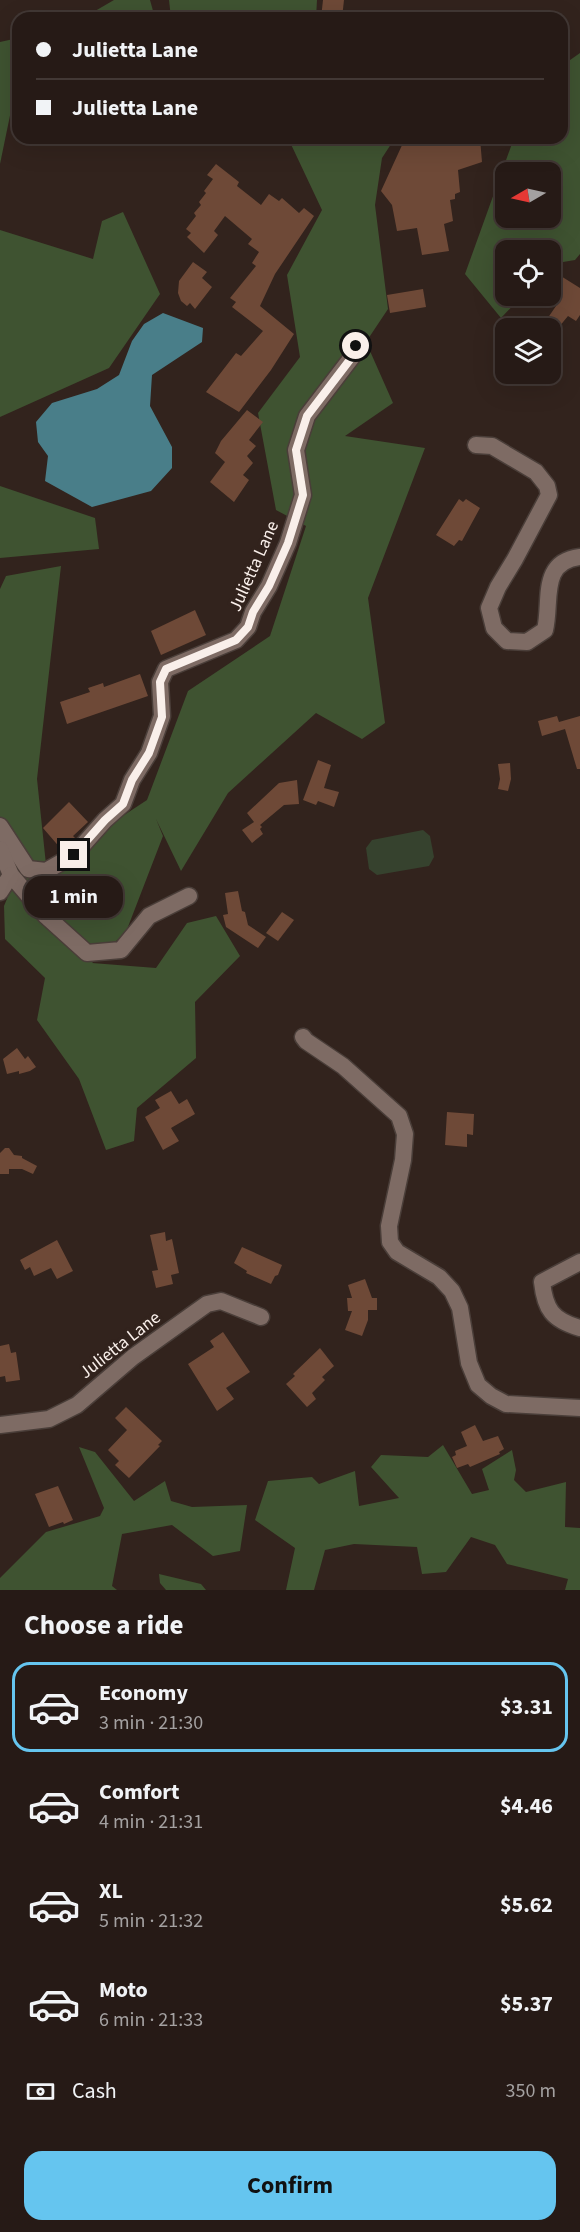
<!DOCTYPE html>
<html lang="en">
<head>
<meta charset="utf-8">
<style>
  body { margin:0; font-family:"Source Sans 3",sans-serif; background:#322723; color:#f1f3f6; height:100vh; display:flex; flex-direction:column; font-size:22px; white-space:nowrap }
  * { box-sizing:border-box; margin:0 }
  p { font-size:20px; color:#a4a1a1 }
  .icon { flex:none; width:33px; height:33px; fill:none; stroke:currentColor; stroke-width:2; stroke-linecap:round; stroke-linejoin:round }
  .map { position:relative; height:1590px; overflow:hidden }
  .panel { display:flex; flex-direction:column; background:#261a16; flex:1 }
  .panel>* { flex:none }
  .banner { position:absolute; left:12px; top:12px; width:556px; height:132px; border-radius:18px; box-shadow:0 6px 24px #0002,0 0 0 2px #423835; display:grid; align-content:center; height:132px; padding:0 24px; background:#261a16 }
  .needle { width:39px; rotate:261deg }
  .buttons { position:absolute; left:495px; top:162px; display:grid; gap:12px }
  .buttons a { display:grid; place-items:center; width:66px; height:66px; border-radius:12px; background:#261a16; box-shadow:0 6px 24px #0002,0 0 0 2px #423835; font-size:30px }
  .end { position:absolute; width:27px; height:27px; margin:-14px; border:8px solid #f9efea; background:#111; box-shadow:0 0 0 3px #111 }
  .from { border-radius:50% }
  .bubble { position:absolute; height:42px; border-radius:18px; background:#261a16; box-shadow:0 6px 24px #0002,0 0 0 2px #423835; font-size:20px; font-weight:700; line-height:42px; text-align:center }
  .banner b { display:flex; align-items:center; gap:21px; height:57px; font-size:22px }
  .banner b+b { border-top:2px solid #423835 }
  .banner i { width:15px; height:15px; background:#f1f3f6 }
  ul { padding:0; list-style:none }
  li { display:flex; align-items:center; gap:18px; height:90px; margin:0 12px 9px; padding:0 12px; border:3px solid transparent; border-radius:18px }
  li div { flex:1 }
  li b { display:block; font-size:22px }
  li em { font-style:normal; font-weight:700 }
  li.on { border-color:#65c5ef }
  li>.icon { width:54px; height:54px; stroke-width:1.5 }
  h2 { padding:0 24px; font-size:27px; line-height:72px }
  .pay { display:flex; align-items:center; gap:15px; height:66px; padding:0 24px; font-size:22px }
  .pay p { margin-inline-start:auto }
  .button { display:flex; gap:12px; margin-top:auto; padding:12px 24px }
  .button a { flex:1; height:69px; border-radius:18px; background:#65c5ef; color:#111; font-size:24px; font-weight:700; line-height:69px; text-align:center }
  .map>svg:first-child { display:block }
  .green { fill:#36422e }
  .forest { fill:#3f5331; fill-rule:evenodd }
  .water { fill:#497e89 }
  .building { fill:#6e4937 }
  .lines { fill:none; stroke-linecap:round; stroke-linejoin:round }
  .minor-casing { stroke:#4a3e39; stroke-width:19 }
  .minor { stroke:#7e6b64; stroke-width:16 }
  .route { stroke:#f9efea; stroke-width:8 }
  .labels { text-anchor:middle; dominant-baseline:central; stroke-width:6; stroke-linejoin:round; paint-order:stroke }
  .street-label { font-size:18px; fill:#f9efea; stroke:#32231d }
</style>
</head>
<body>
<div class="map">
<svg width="580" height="1590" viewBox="0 0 580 1590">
  <rect width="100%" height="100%" fill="#32231d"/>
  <path class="green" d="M423,830L430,836L434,857L429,866L377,875L369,869L366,848L372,840Z"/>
  <g class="forest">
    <path d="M114,0H150L155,18H83Z"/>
    <path d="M169,0H317L316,18H171Z"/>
    <path d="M18,38V98L13,101L0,164V42Z"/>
    <path d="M580,53V254L575,260L551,264L550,250H506V296H522L501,318L465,274L514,138H562L563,65ZM506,172H550V218H506Z"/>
    <path d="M288,138H395L382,158L375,205L388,309L366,342L393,403L345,436L425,448L368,598L385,723L362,739L316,713L228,793L181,871L156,819L163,836L126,932L92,963L156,968L187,923L216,916L240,956L195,1002L196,1058L137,1108L134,1141L106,1150L79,1079L37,1020L45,978L5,939L4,906L11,889L0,827V589L6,576L61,566L37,779L47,874L109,825L147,800L188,691L270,636L306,526L276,510L258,413L300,357L287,275L322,210Z"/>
    <path d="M123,212L160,294L109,368L0,417V230L93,259L102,221Z"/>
    <path d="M0,486L95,518L99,549L0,558Z"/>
    <path d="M443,1445L472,1494L489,1490L482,1469L512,1450L516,1470L514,1480L526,1492L566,1482L565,1527L580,1528V1590H565L568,1579L507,1564L495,1545L471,1537L446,1572L422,1574L417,1547L354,1544L325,1550L314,1590H286L295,1548L255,1520L268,1481L312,1477L319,1484L355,1471L359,1506L399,1498L371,1467L381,1455L428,1457Z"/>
    <path d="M79,1447L95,1452L134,1501L165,1481L171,1501L192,1507L247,1505L240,1551L213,1556L172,1525L122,1534L112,1586L117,1590H0V1578L46,1532L100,1516L104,1508Z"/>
    <path d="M159,1574L201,1584L206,1590H166L160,1583Z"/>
  </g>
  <path class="water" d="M163,313L203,328L202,342L152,375L150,406L172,447V468L151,491L92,507L45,481L48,456L38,442L36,422L52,403L97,389L119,375L132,341L144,324Z"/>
  <g class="building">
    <path d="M323,0H344L342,18H321Z"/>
    <path d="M432,138H480L482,162L458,170L460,192L455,194V199L450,200L453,221L444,224L449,251L422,255L417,228L397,231L392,205L381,191L403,143H432Z"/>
    <path d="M216,164L239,182L237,186L261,205L269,194L279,201L282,198L299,213L304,208L314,216L275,274L260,306L294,334L271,370L239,412L206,392L236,353L241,356L263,331L232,307L236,302L230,298L256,266L252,263L259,252L248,244L252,239L225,216L214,231L218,235L204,253L187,237L191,233L186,229L196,216L194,213L201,205L199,202L206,193L204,191L213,179L207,175Z"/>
    <path d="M193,262L207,272L202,278L212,287L195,309L190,303L187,306L181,301L178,293L179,281Z"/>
    <path d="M556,273L580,288V315L576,321L568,316L554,333L550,328L543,325L556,306L551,302L560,291L550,284Z"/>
    <path d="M423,289L426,307L390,313L387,295Z"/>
    <path d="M247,410L263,422L249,440L256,446L247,456L253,463L243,475L249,480L234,502L210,482L225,462L215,453L221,441Z"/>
    <path d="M459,499L463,502L466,499L480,508L462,541L459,540L454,546L436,535Z"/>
    <path d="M195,610L206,635L161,655L151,631Z"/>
    <path d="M140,674L148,696L67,724L60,702L90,692L88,688L103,683L104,687Z"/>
    <path d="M557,716L559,722L580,716V769H577L565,729L542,736L538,721Z"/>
    <path d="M318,760L331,765L324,788L339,792L334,807L318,801L316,805L303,800Z"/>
    <path d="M510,763L511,779L508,791L498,789L500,779L498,764Z"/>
    <path d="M297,780L299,804L284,805L260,825L262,827L260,829L263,834L252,843L242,830L254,822L247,813L279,783Z"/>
    <path d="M69,802L88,822L73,836L75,838L67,847L62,850L43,828Z"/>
    <path d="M238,891L242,911L245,912L248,925L266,937L258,948L226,927L223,915L228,914L225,893Z"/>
    <path d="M282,912L294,920L278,941L266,933Z"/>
    <path d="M17,1048L25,1059L28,1056L36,1067L30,1071L19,1074V1071L7,1074L3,1059Z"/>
    <path d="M171,1091L179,1104L187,1099L195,1114L171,1128L179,1141L163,1150L145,1117L160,1108L155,1100Z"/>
    <path d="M447,1112L474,1114L473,1135L467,1134V1147L445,1145Z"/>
    <path d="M5,1148H9L14,1155L22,1156V1158L37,1166L33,1174L22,1169H9V1174H0V1153Z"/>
    <path d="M165,1232L166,1241L172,1239L179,1273L171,1275L173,1284L156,1288L152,1271L158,1270L150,1235Z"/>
    <path d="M57,1240L73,1271L57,1279L51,1268L34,1276L30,1267L25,1270L20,1260Z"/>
    <path d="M242,1247L282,1265L278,1275L275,1276L271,1284L246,1273L247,1271L234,1263Z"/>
    <path d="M365,1279L372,1298H377V1310H368V1320L362,1336L345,1330L352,1311H348L347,1298H352L348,1285Z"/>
    <path d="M223,1332L250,1372L226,1388L234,1399L217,1411L188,1364L214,1347L210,1341Z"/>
    <path d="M9,1344L11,1353L16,1352L20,1380L6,1382L5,1376L0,1377V1346Z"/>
    <path d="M320,1348L334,1366L322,1377L325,1380L312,1393L316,1399L307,1407L286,1384L295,1376L293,1374Z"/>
    <path d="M126,1407L162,1441L158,1445L160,1446L129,1478L115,1465L119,1461L108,1450L127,1430L115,1418Z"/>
    <path d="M475,1425L483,1441L498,1436L504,1449L499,1452L500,1454L470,1467L468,1464L457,1468L452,1457L456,1455L455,1451L467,1446L461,1432Z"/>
    <path d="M58,1486L73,1520L64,1524L63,1522L49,1527L35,1494Z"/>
  </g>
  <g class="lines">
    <defs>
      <g id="minor">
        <path d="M476,445L492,446L536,472L547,486L549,495L515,559L498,587L489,608L494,628L507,641L527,642L545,630C552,601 539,562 580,557"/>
        <path d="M0,826L28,869L46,871L74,855L105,820L123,804L132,780L149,753L162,716L160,682L166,669L236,640L248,627L253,612L269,586L288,543L303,495L296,450L307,416L352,357L356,346"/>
        <path d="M0,849L11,875L46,916L87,953L121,950L149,916L189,896"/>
        <path d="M0,892L11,875"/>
        <path d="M303,1037L306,1041L343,1066L399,1116L405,1134L403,1160L389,1226L390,1242L397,1252L439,1277L452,1291L460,1308L469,1363L478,1385L491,1396L506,1404L580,1408"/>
        <path d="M580,1262L542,1282C545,1309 552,1320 580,1328"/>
        <path d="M0,1425L49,1419L77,1405L133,1357L207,1304L221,1301L261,1317"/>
      </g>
    </defs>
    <use href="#minor" class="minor-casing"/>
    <use href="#minor" class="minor"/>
  </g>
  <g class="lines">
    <path class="route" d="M74,855L105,820L123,804L132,780L149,753L162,717L160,682L166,669L236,640L248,627L253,612L269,586L288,543L303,495L296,450L307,416L352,357L356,346"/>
  </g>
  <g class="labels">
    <g class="street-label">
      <text transform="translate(254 566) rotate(-66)">Julietta Lane</text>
      <text transform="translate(120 1345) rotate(-38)">Julietta Lane</text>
    </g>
  </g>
</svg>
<div class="buttons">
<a><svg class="needle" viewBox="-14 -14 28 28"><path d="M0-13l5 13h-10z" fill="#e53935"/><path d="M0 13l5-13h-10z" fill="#a4a1a1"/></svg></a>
<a><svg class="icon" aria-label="locate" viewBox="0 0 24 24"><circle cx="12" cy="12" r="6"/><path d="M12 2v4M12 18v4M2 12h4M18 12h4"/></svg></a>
<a><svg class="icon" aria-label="layers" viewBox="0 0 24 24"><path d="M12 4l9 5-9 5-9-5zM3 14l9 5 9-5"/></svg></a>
</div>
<i class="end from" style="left:356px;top:346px"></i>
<i class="end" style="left:74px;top:855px"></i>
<div class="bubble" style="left:24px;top:876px;width:99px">1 min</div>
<div class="banner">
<b><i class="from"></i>Julietta Lane</b>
<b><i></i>Julietta Lane</b>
</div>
</div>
<section class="panel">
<h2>Choose a ride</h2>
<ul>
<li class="on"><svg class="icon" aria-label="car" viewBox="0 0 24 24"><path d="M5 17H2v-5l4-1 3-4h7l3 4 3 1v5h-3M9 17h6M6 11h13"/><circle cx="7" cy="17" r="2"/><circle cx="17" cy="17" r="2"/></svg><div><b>Economy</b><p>3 min · 21:30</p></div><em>$3.31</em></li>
<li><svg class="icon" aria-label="car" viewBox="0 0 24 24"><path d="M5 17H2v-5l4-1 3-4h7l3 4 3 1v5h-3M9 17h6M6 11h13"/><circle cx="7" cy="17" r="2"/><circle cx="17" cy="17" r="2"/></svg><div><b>Comfort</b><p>4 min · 21:31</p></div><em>$4.46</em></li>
<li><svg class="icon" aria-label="car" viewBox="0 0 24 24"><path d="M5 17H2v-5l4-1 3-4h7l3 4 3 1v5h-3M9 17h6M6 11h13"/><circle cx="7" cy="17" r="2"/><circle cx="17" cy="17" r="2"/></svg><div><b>XL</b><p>5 min · 21:32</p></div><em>$5.62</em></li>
<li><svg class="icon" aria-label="car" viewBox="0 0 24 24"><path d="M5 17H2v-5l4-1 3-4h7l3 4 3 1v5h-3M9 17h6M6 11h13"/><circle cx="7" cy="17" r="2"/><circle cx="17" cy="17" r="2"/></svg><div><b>Moto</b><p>6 min · 21:33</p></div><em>$5.37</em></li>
</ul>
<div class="pay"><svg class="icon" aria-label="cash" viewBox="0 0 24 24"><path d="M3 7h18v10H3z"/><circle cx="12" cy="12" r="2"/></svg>Cash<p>350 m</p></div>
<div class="button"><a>Confirm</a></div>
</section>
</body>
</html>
